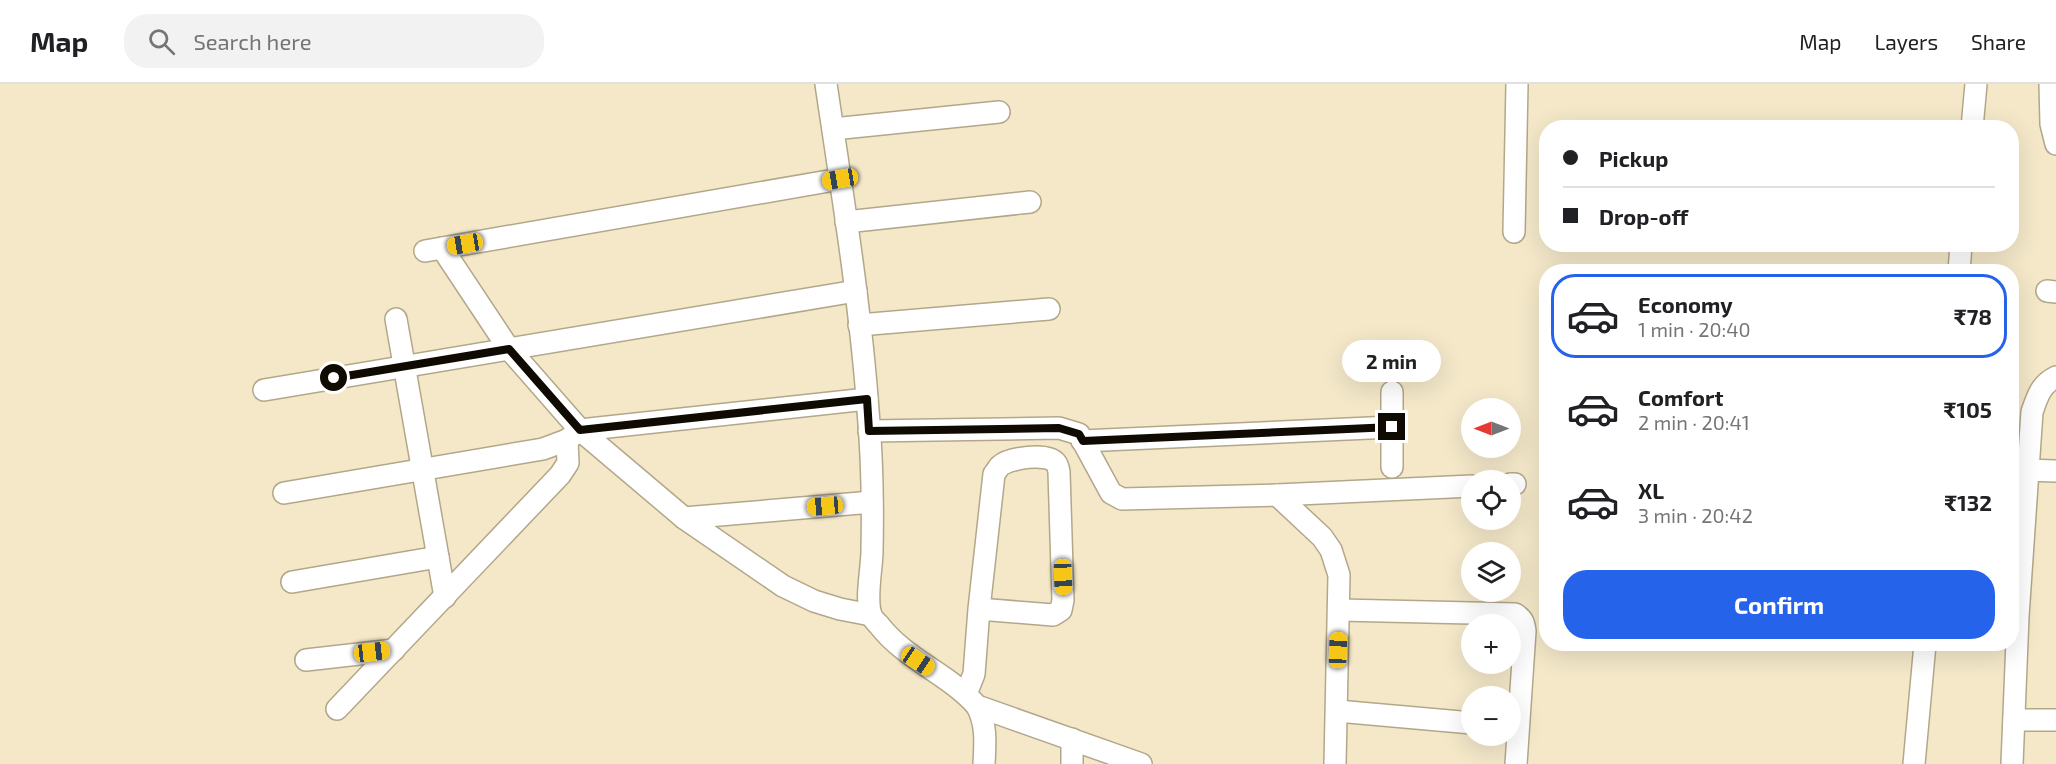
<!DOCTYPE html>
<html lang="en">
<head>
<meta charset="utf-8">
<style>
  body { margin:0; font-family:"Exo 2",sans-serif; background:#f2f2f2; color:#202124; height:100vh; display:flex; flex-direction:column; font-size:22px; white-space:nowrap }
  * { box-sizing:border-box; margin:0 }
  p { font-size:20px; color:#757577 }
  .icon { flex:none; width:33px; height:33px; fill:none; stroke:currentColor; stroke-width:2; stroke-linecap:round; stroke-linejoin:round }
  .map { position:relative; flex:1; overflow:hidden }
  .drawer { position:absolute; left:1539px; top:180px; width:480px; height:387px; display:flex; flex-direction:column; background:#fff; border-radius:24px; box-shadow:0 6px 24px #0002 }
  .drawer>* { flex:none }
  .guide { position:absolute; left:1539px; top:36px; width:480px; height:132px; border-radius:24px; box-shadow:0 6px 24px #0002; display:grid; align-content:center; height:132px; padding:0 24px; background:#fff }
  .needle { width:39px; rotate:270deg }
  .fabs { position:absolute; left:1461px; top:314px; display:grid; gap:12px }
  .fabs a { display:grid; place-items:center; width:60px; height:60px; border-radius:50%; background:#fff; box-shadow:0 6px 24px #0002; font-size:30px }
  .end { position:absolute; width:27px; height:27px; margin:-14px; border:8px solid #0f0b03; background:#fff; box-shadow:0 0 0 3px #fff }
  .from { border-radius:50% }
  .bubble { position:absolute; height:42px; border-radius:21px; background:#fff; box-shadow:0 6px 24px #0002; font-size:20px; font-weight:700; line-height:42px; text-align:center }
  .car { position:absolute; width:18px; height:36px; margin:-18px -9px; border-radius:8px; box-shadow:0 0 4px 2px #0007; background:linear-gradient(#f5c518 24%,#345 0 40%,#f5c518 0 76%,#345 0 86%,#f5c518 0) }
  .guide b { display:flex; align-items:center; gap:21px; height:57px; font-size:22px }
  .guide b+b { border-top:2px solid #e0e0e0 }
  .guide i { width:15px; height:15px; background:#202124 }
  ul { padding:10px 0 0; list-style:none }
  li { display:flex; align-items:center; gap:18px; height:84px; margin:0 12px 9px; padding:0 12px; border:3px solid transparent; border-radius:24px }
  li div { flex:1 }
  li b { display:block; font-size:22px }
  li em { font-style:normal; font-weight:700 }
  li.current { border-color:#2563eb }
  li>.icon { width:54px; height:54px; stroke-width:1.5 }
  .action { display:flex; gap:12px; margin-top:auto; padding:12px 24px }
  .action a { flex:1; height:69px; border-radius:24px; background:#2563eb; color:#fff; font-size:24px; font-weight:700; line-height:69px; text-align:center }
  header { display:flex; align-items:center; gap:36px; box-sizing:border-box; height:84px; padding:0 30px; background:#fff; border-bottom:2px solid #e0e0e0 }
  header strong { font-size:28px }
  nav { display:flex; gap:33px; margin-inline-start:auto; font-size:21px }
  .search { width:420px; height:54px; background:#f2f2f2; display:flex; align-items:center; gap:15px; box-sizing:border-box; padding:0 21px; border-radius:24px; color:#757577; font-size:22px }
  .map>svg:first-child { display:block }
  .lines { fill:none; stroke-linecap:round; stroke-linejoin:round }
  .minor-casing { stroke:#b3a78a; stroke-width:24 }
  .minor { stroke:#fff; stroke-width:21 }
  .route { stroke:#0f0b03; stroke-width:8 }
</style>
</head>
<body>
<header>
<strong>Map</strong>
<div class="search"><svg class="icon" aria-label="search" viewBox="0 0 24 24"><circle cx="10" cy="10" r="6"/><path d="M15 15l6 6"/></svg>Search here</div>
<nav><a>Map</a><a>Layers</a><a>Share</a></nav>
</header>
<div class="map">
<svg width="2056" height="680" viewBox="0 0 2056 680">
  <rect width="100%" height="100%" fill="#f4e8c9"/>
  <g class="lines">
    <defs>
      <g id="minor">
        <path d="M826,0C842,108 860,217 868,326C872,372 873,420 872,467C872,484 865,515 871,531C872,534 876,538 879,541C906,576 949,590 977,622L1141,680"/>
        <path d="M2050,0L2051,40L2056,60"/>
        <path d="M1972,44L1976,0"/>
        <path d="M833,45L999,28"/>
        <path d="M846,138L1030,118"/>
        <path d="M1514,148L1517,0"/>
        <path d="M442,164L509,265L580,346L684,434L783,502L814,517L840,525L871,531"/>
        <path d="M425,167L840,95"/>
        <path d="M1959,188L1961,160"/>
        <path d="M2047,207L2056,208"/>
        <path d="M396,235L445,513"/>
        <path d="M859,241L1049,225"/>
        <path d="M264,306L856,207"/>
        <path d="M1392,308V383"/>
        <path d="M869,347L1059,344L1079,350L1111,409L1122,415L1277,411L1472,402"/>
        <path d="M1082,357L1392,343"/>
        <path d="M2028,386L2056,387"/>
        <path d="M1510,400H1515"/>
        <path d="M284,409L543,365L567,356L580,346L867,315"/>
        <path d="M1277,411L1322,453L1331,466L1339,491L1335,680"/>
        <path d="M684,434L872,418"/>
        <path d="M292,498L438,473"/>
        <path d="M1340,526L1515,530C1523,535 1524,539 1525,547L1516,680"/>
        <path d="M306,576L394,566"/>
        <path d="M966,610L974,590L979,525L994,390C996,388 998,384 1000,382C1009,374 1047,368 1056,379C1057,380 1059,386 1059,388L1063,516L1061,526L1053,531L979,525"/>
        <path d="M977,622C987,641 985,659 984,680"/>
        <path d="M337,625L560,391L568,379L567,356"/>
        <path d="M1337,627L1472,639"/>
        <path d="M2014,636H2056"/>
        <path d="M1072,680V655"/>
        <path d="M1914,680L1925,560"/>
        <path d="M2012,680L2018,532L2032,328C2037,313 2041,300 2056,293"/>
      </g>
    </defs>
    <use href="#minor" class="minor-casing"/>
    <use href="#minor" class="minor"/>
  </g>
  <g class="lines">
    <path class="route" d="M334,294L509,265L580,346L867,315L869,347L1059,344L1079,350L1083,357L1392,343"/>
  </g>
</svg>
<div class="fabs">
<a><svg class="needle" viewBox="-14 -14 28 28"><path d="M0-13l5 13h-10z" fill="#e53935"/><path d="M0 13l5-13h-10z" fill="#757577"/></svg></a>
<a><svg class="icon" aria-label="locate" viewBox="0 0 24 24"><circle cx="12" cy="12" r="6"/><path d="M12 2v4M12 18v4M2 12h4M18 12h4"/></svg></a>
<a><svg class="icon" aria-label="layers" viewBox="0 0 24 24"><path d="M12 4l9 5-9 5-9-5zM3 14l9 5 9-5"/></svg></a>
<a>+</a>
<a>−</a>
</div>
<i class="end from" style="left:334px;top:294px"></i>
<i class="end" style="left:1392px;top:343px"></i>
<div class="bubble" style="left:1342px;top:256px;width:99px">2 min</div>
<i class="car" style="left:840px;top:95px;rotate:260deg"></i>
<i class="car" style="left:465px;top:160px;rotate:260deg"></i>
<i class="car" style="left:825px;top:422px;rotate:265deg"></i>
<i class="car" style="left:1063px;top:493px;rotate:178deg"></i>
<i class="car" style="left:1338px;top:566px;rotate:2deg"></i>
<i class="car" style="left:372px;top:568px;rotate:83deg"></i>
<i class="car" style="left:918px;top:577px;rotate:124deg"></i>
<div class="guide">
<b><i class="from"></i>Pickup</b>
<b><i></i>Drop-off</b>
</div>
<section class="drawer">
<ul>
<li class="current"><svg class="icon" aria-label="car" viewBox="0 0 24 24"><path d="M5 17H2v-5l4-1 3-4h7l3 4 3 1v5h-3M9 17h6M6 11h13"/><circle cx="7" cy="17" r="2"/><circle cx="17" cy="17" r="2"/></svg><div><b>Economy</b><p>1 min · 20:40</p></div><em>₹78</em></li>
<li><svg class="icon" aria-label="car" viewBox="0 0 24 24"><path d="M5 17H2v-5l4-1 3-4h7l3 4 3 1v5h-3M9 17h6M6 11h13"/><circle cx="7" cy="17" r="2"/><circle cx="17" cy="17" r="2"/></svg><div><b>Comfort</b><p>2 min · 20:41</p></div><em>₹105</em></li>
<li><svg class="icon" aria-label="car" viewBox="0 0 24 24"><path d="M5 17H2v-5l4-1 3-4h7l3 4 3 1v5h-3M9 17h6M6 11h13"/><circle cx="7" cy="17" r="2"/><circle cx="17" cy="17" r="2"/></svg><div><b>XL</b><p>3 min · 20:42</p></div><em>₹132</em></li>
</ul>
<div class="action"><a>Confirm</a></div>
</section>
</div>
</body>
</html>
